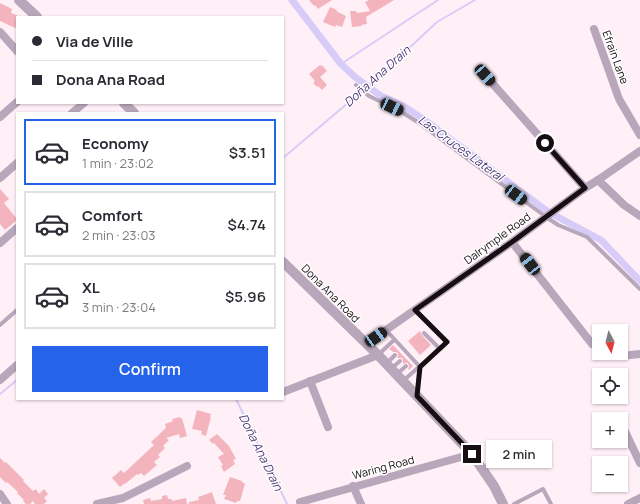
<!DOCTYPE html>
<html lang="en">
<head>
<meta charset="utf-8">
<style>
  body { margin:0; font-family:Manrope,sans-serif; background:#f7f7f7; color:#2b2b33; height:100vh; display:flex; flex-direction:column; font-size:15px; white-space:nowrap }
  * { box-sizing:border-box; margin:0 }
  p { font-size:13px; color:#7c7c81 }
  .icon { flex:none; width:22px; height:22px; fill:none; stroke:currentColor; stroke-width:2; stroke-linecap:round; stroke-linejoin:round }
  .map { position:relative; flex:1; overflow:hidden }
  .panel { position:absolute; left:16px; top:112px; width:268px; height:288px; display:flex; flex-direction:column; background:#fff; border-radius:0px; box-shadow:0 1px 3px #0004 }
  .panel>* { flex:none }
  .hud { position:absolute; left:16px; top:16px; width:268px; height:88px; border-radius:0px; box-shadow:0 1px 3px #0004; display:grid; align-content:center; height:88px; padding:0 16px; background:#fff }
  .needle { width:26px; rotate:173deg }
  .buttons { position:absolute; left:592px; top:324px; display:grid; gap:8px }
  .buttons a { display:grid; place-items:center; width:36px; height:36px; border-radius:0px; background:#fff; box-shadow:0 1px 3px #0004; font-size:20px }
  .end { position:absolute; width:18px; height:18px; margin:-9px; border:5px solid #160e12; background:#fff; box-shadow:0 0 0 2px #fff }
  .from { border-radius:50% }
  .bubble { position:absolute; height:28px; border-radius:0px; background:#fff; box-shadow:0 1px 3px #0004; font-size:13px; font-weight:600; line-height:28px; text-align:center }
  .car { position:absolute; width:12px; height:24px; margin:-12px -6px; border-radius:5px; box-shadow:0 0 3px 1px #0007; background:linear-gradient(#222 24%,#8ab4d8 0 40%,#222 0 76%,#8ab4d8 0 86%,#222 0) }
  .hud b { display:flex; align-items:center; gap:14px; height:38px; font-size:15px }
  .hud b+b { border-top:1px solid #e1e1e2 }
  .hud i { width:10px; height:10px; background:#2b2b33 }
  ul { padding:7px 0 0; list-style:none }
  li { display:flex; align-items:center; gap:12px; height:66px; margin:0 8px 6px; padding:0 8px; border:2px solid #e1e1e2; border-radius:0px }
  li div { flex:1 }
  li b { display:block; font-size:15px }
  li em { font-style:normal; font-weight:600 }
  li.current { border-color:#2563eb }
  li>.icon { width:36px; height:36px; stroke-width:1.5 }
  .button { display:flex; gap:8px; margin-top:auto; padding:8px 16px }
  .button a { flex:1; height:46px; border-radius:0px; background:#2563eb; color:#fff; font-size:16px; font-weight:600; line-height:46px; text-align:center }
  .map>svg:first-child { display:block }
  .lines { fill:none; stroke-linecap:round; stroke-linejoin:round }
  .stream { stroke:#d7ccf8; stroke-width:2 }
  .canal { stroke:#d7ccf8; stroke-width:7 }
  .building { fill:#f4b4be }
  .service { stroke:#b8a7bb; stroke-width:4 }
  .minor { stroke:#b8a7bb; stroke-width:8 }
  .tertiary { stroke:#b8a7bb; stroke-width:10 }
  .route { stroke:#160e12; stroke-width:5 }
  .labels { text-anchor:middle; dominant-baseline:central; stroke-width:3; stroke-linejoin:round; paint-order:stroke }
  .street-label { font-size:11px; fill:#160e12; stroke:#fff }
  .water-label { font-size:12px; font-style:italic; fill:#4c3777; stroke:#fff }
</style>
</head>
<body>
<div class="map">
<svg width="640" height="504" viewBox="0 0 640 504">
  <rect width="100%" height="100%" fill="#fff0f8"/>
  <g class="lines">
    <g class="stream">
      <path d="M341,64L438,0"/>
      <path d="M283,158L375,80L437,22L475,0"/>
      <path d="M0,394L17,380"/>
      <path d="M236,399L287,504"/>
    </g>
    <g class="canal">
      <path d="M292,0L341,64L355,77L381,96L403,106L426,121L547,211"/>
      <path d="M554,215L601,240L640,281"/>
    </g>
  </g>
  <g class="building">
    <path d="M309,0H332L318,9L315,5L314,6Z"/>
    <path d="M369,0H394L366,17L367,24L361,25L362,26L352,27L350,11H356L357,13L370,11L365,2Z"/>
    <path d="M0,3L12,9L11,13L17,15V25L15,28L0,21Z"/>
    <path d="M330,7L337,10L336,11L346,16L342,27L336,25L335,27L323,22Z"/>
    <path d="M320,65L322,66V65L327,71L320,77L327,85L322,90L318,86L317,87L313,83L315,81L309,74Z"/>
    <path d="M0,189L9,199L4,203L17,219V220L5,230L0,224Z"/>
    <path d="M420,331L422,335L431,345L420,355L408,341Z"/>
    <path d="M393,345L413,366L409,370L408,369L409,366L408,363H406L403,364V361L402,358H397L398,356V353L396,352H393L389,349Z"/>
    <path d="M197,410L211,414L210,417H211L206,436L201,434L202,431L192,429Z"/>
    <path d="M180,417L181,419L182,418L187,436L180,438L179,434L166,438L169,440L163,446L165,448L158,455L160,457L154,462L157,465L144,476L141,473L138,475L137,474L125,484V483L120,487L112,478L121,470L124,473L154,445L151,442L166,428L165,424L173,421L172,419Z"/>
    <path d="M217,434L229,446L236,459L233,460L235,464L224,472L221,466L223,465L218,457L224,454L214,443L213,444L209,440Z"/>
    <path d="M0,458L5,463L6,462L24,480L23,481L33,491L36,489L39,494L44,489L48,494L44,498L47,501L44,504H35L33,501L30,504H26L23,501L24,500L17,493L18,492L7,482L6,483L0,477Z"/>
    <path d="M230,477L242,481V482L245,484L240,501H237L236,503L224,499L226,495H223Z"/>
    <path d="M212,492L216,504H189V502L199,500L198,497Z"/>
    <path d="M167,495L168,499H172V501L186,498L187,504H144L143,500L150,498L151,501L162,499V496Z"/>
  </g>
  <g class="lines">
    <g class="service">
      <path d="M356,85L369,96L400,111L419,123L546,217L558,225L587,237L640,289"/>
      <path d="M0,325L17,310"/>
      <path d="M386,330L420,367L417,394"/>
      <path d="M424,333L440,349"/>
      <path d="M378,355L394,340"/>
      <path d="M387,363L395,355"/>
      <path d="M392,368L400,361"/>
      <path d="M397,374L406,366"/>
      <path d="M403,381L447,342L415,310"/>
      <path d="M514,504L543,489L551,504"/>
    </g>
    <g class="minor">
      <path d="M594,29L619,99L640,135"/>
      <path d="M0,32L17,51"/>
      <path d="M485,75L585,188"/>
      <path d="M72,113L84,103"/>
      <path d="M0,117L17,102"/>
      <path d="M0,178L17,163"/>
      <path d="M598,180L624,205L640,216"/>
      <path d="M512,242L592,344L599,347"/>
      <path d="M0,243L17,228"/>
      <path d="M366,344L512,242L585,188L598,180L640,151"/>
      <path d="M614,353L622,356L640,354"/>
      <path d="M0,380L17,365"/>
      <path d="M310,381L328,427"/>
      <path d="M283,392L378,355"/>
      <path d="M621,423L640,463"/>
      <path d="M353,486L361,504"/>
      <path d="M0,494L7,504"/>
      <path d="M300,502L472,454"/>
      <path d="M97,504L123,498L187,466"/>
      <path d="M628,504L640,498"/>
    </g>
    <g class="tertiary">
      <path d="M19,0L37,17"/>
      <path d="M124,103L134,113"/>
      <path d="M283,262L378,355L472,454L494,486L503,504"/>
    </g>
  </g>
  <g class="lines">
    <path class="route" d="M472,454L417,396L420,367L447,342L415,310L512,242L585,188L545,143"/>
  </g>
  <g class="labels">
    <g class="street-label">
      <text transform="translate(616 57) rotate(70)">Efrain Lane</text>
      <text transform="translate(497 238) rotate(-36)">Dalrymple Road</text>
      <text transform="translate(331 293) rotate(45)">Dona Ana Road</text>
      <text transform="translate(383 467) rotate(-15)">Waring Road</text>
    </g>
    <g class="water-label">
      <text transform="translate(377 76) rotate(-42)">Doña Ana Drain</text>
      <text transform="translate(461 148) rotate(36)">Las Cruces Lateral</text>
      <text transform="translate(261 452) rotate(64)">Doña Ana Drain</text>
    </g>
  </g>
</svg>
<div class="buttons">
<a><svg class="needle" viewBox="-14 -14 28 28"><path d="M0-13l5 13h-10z" fill="#e53935"/><path d="M0 13l5-13h-10z" fill="#7c7c81"/></svg></a>
<a><svg class="icon" aria-label="locate" viewBox="0 0 24 24"><circle cx="12" cy="12" r="6"/><path d="M12 2v4M12 18v4M2 12h4M18 12h4"/></svg></a>
<a>+</a>
<a>−</a>
</div>
<i class="end from" style="left:545px;top:143px"></i>
<i class="end" style="left:472px;top:454px"></i>
<div class="bubble" style="left:486px;top:440px;width:66px">2 min</div>
<i class="car" style="left:485px;top:75px;rotate:138deg"></i>
<i class="car" style="left:392px;top:107px;rotate:115deg"></i>
<i class="car" style="left:516px;top:195px;rotate:127deg"></i>
<i class="car" style="left:530px;top:264px;rotate:322deg"></i>
<i class="car" style="left:376px;top:337px;rotate:55deg"></i>
<div class="hud">
<b><i class="from"></i>Via de Ville</b>
<b><i></i>Dona Ana Road</b>
</div>
<section class="panel">
<ul>
<li class="current"><svg class="icon" aria-label="car" viewBox="0 0 24 24"><path d="M5 17H2v-5l4-1 3-4h7l3 4 3 1v5h-3M9 17h6M6 11h13"/><circle cx="7" cy="17" r="2"/><circle cx="17" cy="17" r="2"/></svg><div><b>Economy</b><p>1 min · 23:02</p></div><em>$3.51</em></li>
<li><svg class="icon" aria-label="car" viewBox="0 0 24 24"><path d="M5 17H2v-5l4-1 3-4h7l3 4 3 1v5h-3M9 17h6M6 11h13"/><circle cx="7" cy="17" r="2"/><circle cx="17" cy="17" r="2"/></svg><div><b>Comfort</b><p>2 min · 23:03</p></div><em>$4.74</em></li>
<li><svg class="icon" aria-label="car" viewBox="0 0 24 24"><path d="M5 17H2v-5l4-1 3-4h7l3 4 3 1v5h-3M9 17h6M6 11h13"/><circle cx="7" cy="17" r="2"/><circle cx="17" cy="17" r="2"/></svg><div><b>XL</b><p>3 min · 23:04</p></div><em>$5.96</em></li>
</ul>
<div class="button"><a>Confirm</a></div>
</section>
</div>
</body>
</html>
